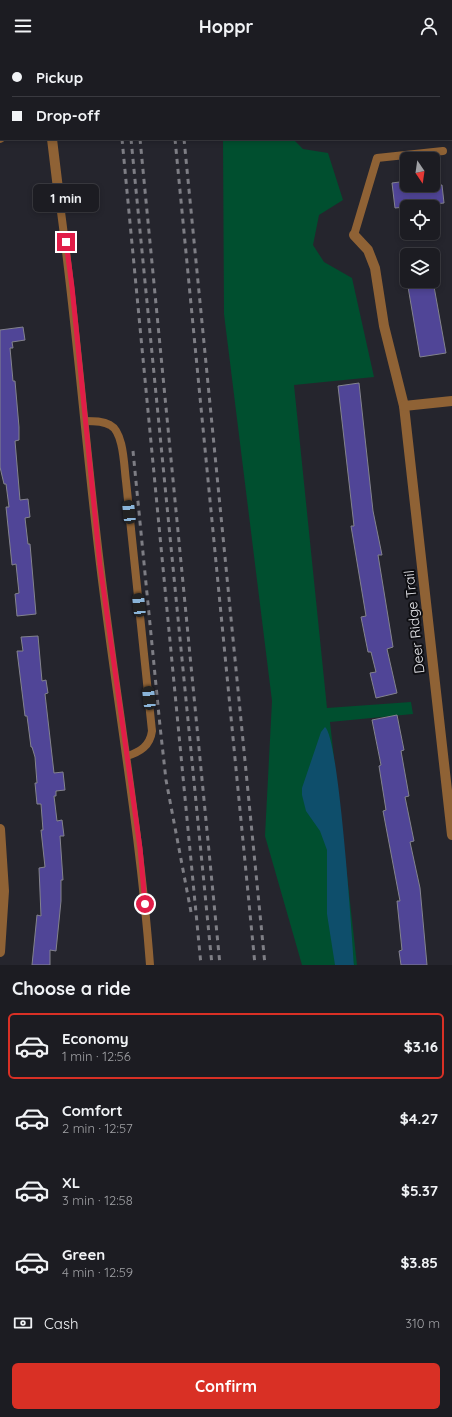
<!DOCTYPE html>
<html lang="en">
<head>
<meta charset="utf-8">
<style>
  body { margin:0; font-family:Quicksand,sans-serif; background:#25252a; color:#f1f3f6; height:100vh; display:flex; flex-direction:column; font-size:15px; white-space:nowrap }
  * { box-sizing:border-box; margin:0 }
  p { font-size:13px; color:#a0a1a5 }
  .icon { flex:none; width:22px; height:22px; fill:none; stroke:currentColor; stroke-width:2; stroke-linecap:round; stroke-linejoin:round }
  .map { position:relative; height:913px; overflow:hidden }
  .panel { display:flex; flex-direction:column; background:#1c1c22; flex:1 }
  .panel>* { flex:none }
  .banner { position:absolute; left:0px; top:0px; width:452px; height:88px; box-shadow:0 2px 6px #0003,0 0 0 1px #3a3a40; display:grid; align-content:center; height:88px; padding:0 12px; background:#1c1c22 }
  .needle { width:26px; rotate:167deg }
  .buttons { position:absolute; left:400px; top:100px; display:grid; gap:8px }
  .buttons a { display:grid; place-items:center; width:40px; height:40px; border-radius:6px; background:#1c1c22; box-shadow:0 2px 6px #0003,0 0 0 1px #3a3a40; font-size:20px }
  .end { position:absolute; width:18px; height:18px; margin:-9px; border:5px solid #e11d48; background:#fff; box-shadow:0 0 0 2px #fff }
  .from { border-radius:50% }
  .bubble { position:absolute; height:28px; border-radius:6px; background:#1c1c22; box-shadow:0 2px 6px #0003,0 0 0 1px #3a3a40; font-size:13px; font-weight:800; line-height:28px; text-align:center }
  .car { position:absolute; width:12px; height:24px; margin:-12px -6px; border-radius:5px; box-shadow:0 0 3px 1px #0007; background:linear-gradient(#222 24%,#8ab4d8 0 40%,#222 0 76%,#8ab4d8 0 86%,#222 0) }
  .banner b { display:flex; align-items:center; gap:14px; height:38px; font-size:15px }
  .banner b+b { border-top:1px solid #3a3a40 }
  .banner i { width:10px; height:10px; background:#f1f3f6 }
  ul { padding:0; list-style:none }
  li { display:flex; align-items:center; gap:12px; height:66px; margin:0 8px 6px; padding:0 4px; border:2px solid transparent; border-radius:6px }
  li div { flex:1 }
  li b { display:block; font-size:15px }
  li em { font-style:normal; font-weight:800 }
  li.current { border-color:#d93025 }
  li>.icon { width:36px; height:36px; stroke-width:1.5 }
  h2 { padding:0 12px; font-size:18px; line-height:48px }
  .pay { display:flex; align-items:center; gap:10px; height:44px; padding:0 12px; font-size:15px }
  .pay p { margin-inline-start:auto }
  .cta { display:flex; gap:8px; margin-top:auto; padding:8px 12px }
  .cta a { flex:1; height:46px; border-radius:6px; background:#d93025; color:#fff; font-size:16px; font-weight:800; line-height:46px; text-align:center }
  header { display:flex; justify-content:space-between; align-items:center; height:52px; padding:0 12px; background:#1c1c22; font-size:18px; font-weight:800 }
  .map>svg:first-child { display:block }
  .green { fill:#004f2f }
  .water { fill:#0e4e6b }
  .building { fill:#504597; stroke:#83838d }
  .lines { fill:none; stroke-linecap:round; stroke-linejoin:round }
  .lane { stroke:#8f6235; stroke-width:8 }
  .street { stroke:#8f6235; stroke-width:10 }
  .rail { stroke:#7e7e85; stroke-width:3; stroke-dasharray:5 5; stroke-linecap:butt }
  .route { stroke:#e11d48; stroke-width:5 }
  .labels { text-anchor:middle; dominant-baseline:central; stroke-width:4; stroke-linejoin:round; paint-order:stroke }
  .street-label { font-size:14px; fill:#eaeaef; stroke:#0e0e12 }
</style>
</head>
<body>
<header><svg class="icon" aria-label="menu" viewBox="0 0 24 24"><path d="M4 6h16M4 12h16M4 18h16"/></svg>Hoppr<svg class="icon" aria-label="person" viewBox="0 0 24 24"><circle cx="12" cy="8" r="4"/><path d="M4 21q1-7 8-7t8 7"/></svg></header>
<div class="map">
<svg width="452" height="913" viewBox="0 0 452 913">
  <rect width="100%" height="100%" fill="#25252d"/>
  <path class="green" d="M223,87H293L303,97L328,101L343,148L319,163L313,193L324,210L352,226L374,325L294,333L327,656L411,650L413,662L330,670L357,913H302L265,784L272,649L224,262Z"/>
  <path class="water" d="M325,675C339,685 352,884 354,913H335L327,862V798L320,779L306,759L302,743V736L321,680Z"/>
  <g class="building">
    <path d="M407,129V133H442L444,151L395,156L392,131Z"/>
    <path d="M407,229H433L446,301L420,305Z"/>
    <path d="M23,275L25,288L12,290L13,296H10L13,329H15L19,375V388L15,389L20,448L28,447L30,465L25,466L28,492H30L36,562L17,564L15,542L19,541L16,512L12,513L6,455H9L6,432H4L0,415V278Z"/>
    <path d="M359,331L373,459L382,503H378L393,595L387,597L397,641L376,646L370,621L376,620L371,600H368L361,565L366,564L351,474H354L338,334Z"/>
    <path d="M38,584L42,629L46,628L48,641L45,642L54,721L63,720L65,738L56,739V744H54L57,769L62,768L64,784H60L63,828H61V849L56,899L50,898V913H32L37,863L41,864L39,816L45,815L41,778H43L41,752H37L35,731H37L35,705L32,695H31L27,664H25L17,599H23L21,585Z"/>
    <path d="M397,663L404,698L401,699L409,744L405,745L414,789L410,790L420,836L427,913H401L399,899L402,898L397,849H400L383,759L386,758L379,714L381,713L372,668Z"/>
  </g>
  <g class="lines">
    <g class="lane">
      <path d="M59,145C76,267 85,389 100,512C116,646 140,778 150,913"/>
      <path d="M354,183L377,106L443,99"/>
      <path d="M85,369C94,369 103,369 110,373C124,380 124,415 126,429L152,679C150,694 140,700 127,704"/>
    </g>
    <g class="street">
      <path d="M44,0V1"/>
      <path d="M342,0V1"/>
      <path d="M0,86L1,85"/>
      <path d="M52,87L59,145"/>
      <path d="M354,183L368,198L375,216L384,274L404,354L452,783"/>
      <path d="M404,354L452,349"/>
      <path d="M0,777L4,839L0,900"/>
    </g>
    <g class="rail">
      <path d="M114,0V1"/>
      <path d="M123,0V1"/>
      <path d="M131,0L132,1"/>
      <path d="M166,0V1"/>
      <path d="M176,0V1"/>
      <path d="M122,87L201,913"/>
      <path d="M131,87L212,913"/>
      <path d="M140,87L220,913"/>
      <path d="M175,87L255,913"/>
      <path d="M184,87L265,913"/>
      <path d="M133,399L160,674L166,728L191,860"/>
    </g>
  </g>
  <g class="lines">
    <path class="route" d="M66,190L72,235L100,513L140,796L145,852"/>
  </g>
  <g class="labels">
    <g class="street-label">
      <text transform="translate(414 570) rotate(-96)">Deer Ridge Trail</text>
    </g>
  </g>
</svg>
<div class="buttons">
<a><svg class="needle" viewBox="-14 -14 28 28"><path d="M0-13l5 13h-10z" fill="#e53935"/><path d="M0 13l5-13h-10z" fill="#a0a1a5"/></svg></a>
<a><svg class="icon" aria-label="locate" viewBox="0 0 24 24"><circle cx="12" cy="12" r="6"/><path d="M12 2v4M12 18v4M2 12h4M18 12h4"/></svg></a>
<a><svg class="icon" aria-label="layers" viewBox="0 0 24 24"><path d="M12 4l9 5-9 5-9-5zM3 14l9 5 9-5"/></svg></a>
</div>
<i class="end from" style="left:145px;top:852px"></i>
<i class="end" style="left:66px;top:190px"></i>
<div class="bubble" style="left:33px;top:132px;width:66px">1 min</div>
<i class="car" style="left:129px;top:460px;rotate:354deg"></i>
<i class="car" style="left:139px;top:553px;rotate:354deg"></i>
<i class="car" style="left:149px;top:646px;rotate:354deg"></i>
<div class="banner">
<b><i class="from"></i>Pickup</b>
<b><i></i>Drop-off</b>
</div>
</div>
<section class="panel">
<h2>Choose a ride</h2>
<ul>
<li class="current"><svg class="icon" aria-label="car" viewBox="0 0 24 24"><path d="M5 17H2v-5l4-1 3-4h7l3 4 3 1v5h-3M9 17h6M6 11h13"/><circle cx="7" cy="17" r="2"/><circle cx="17" cy="17" r="2"/></svg><div><b>Economy</b><p>1 min · 12:56</p></div><em>$3.16</em></li>
<li><svg class="icon" aria-label="car" viewBox="0 0 24 24"><path d="M5 17H2v-5l4-1 3-4h7l3 4 3 1v5h-3M9 17h6M6 11h13"/><circle cx="7" cy="17" r="2"/><circle cx="17" cy="17" r="2"/></svg><div><b>Comfort</b><p>2 min · 12:57</p></div><em>$4.27</em></li>
<li><svg class="icon" aria-label="car" viewBox="0 0 24 24"><path d="M5 17H2v-5l4-1 3-4h7l3 4 3 1v5h-3M9 17h6M6 11h13"/><circle cx="7" cy="17" r="2"/><circle cx="17" cy="17" r="2"/></svg><div><b>XL</b><p>3 min · 12:58</p></div><em>$5.37</em></li>
<li><svg class="icon" aria-label="car" viewBox="0 0 24 24"><path d="M5 17H2v-5l4-1 3-4h7l3 4 3 1v5h-3M9 17h6M6 11h13"/><circle cx="7" cy="17" r="2"/><circle cx="17" cy="17" r="2"/></svg><div><b>Green</b><p>4 min · 12:59</p></div><em>$3.85</em></li>
</ul>
<div class="pay"><svg class="icon" aria-label="cash" viewBox="0 0 24 24"><path d="M3 7h18v10H3z"/><circle cx="12" cy="12" r="2"/></svg>Cash<p>310 m</p></div>
<div class="cta"><a>Confirm</a></div>
</section>
</body>
</html>
